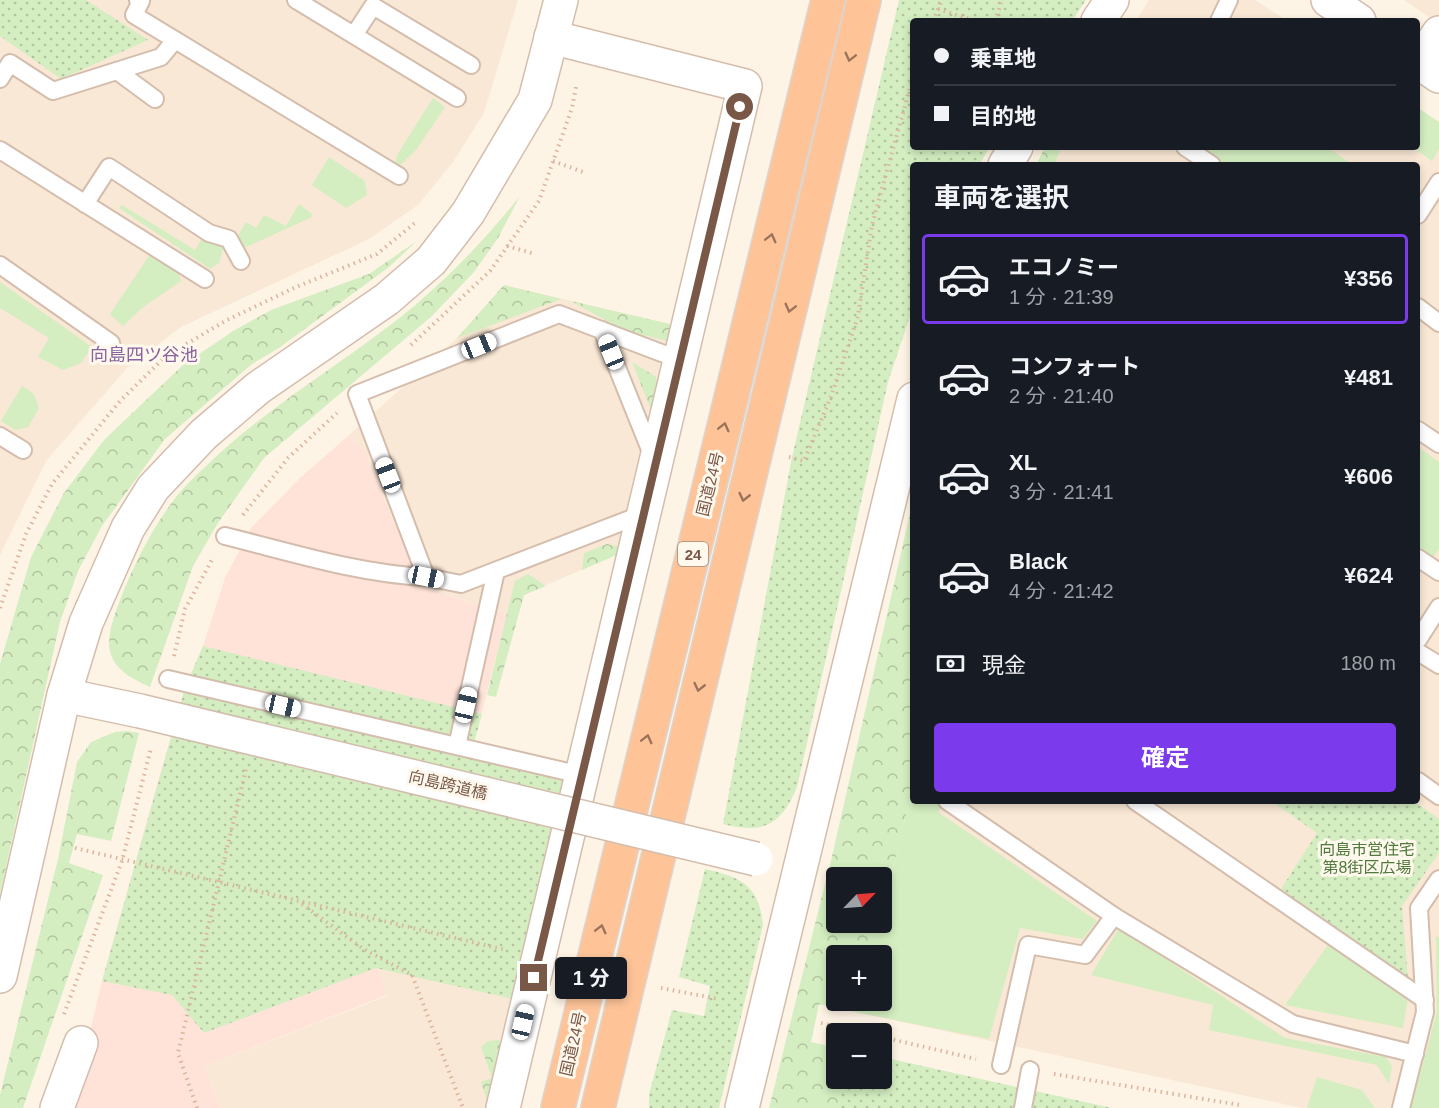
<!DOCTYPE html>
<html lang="ja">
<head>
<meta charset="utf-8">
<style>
  body { margin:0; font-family:Helvetica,"Noto Sans JP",sans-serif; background:#20242c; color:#f1f3f6; height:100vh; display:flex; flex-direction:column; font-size:22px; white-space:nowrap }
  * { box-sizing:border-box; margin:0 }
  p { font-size:20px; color:#9ea1a6 }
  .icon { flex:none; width:33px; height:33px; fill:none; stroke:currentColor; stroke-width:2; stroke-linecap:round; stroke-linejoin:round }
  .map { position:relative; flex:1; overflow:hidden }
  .panel { position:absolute; left:910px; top:162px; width:510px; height:642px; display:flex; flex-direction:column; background:#171b24; border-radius:6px; box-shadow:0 3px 9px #0003 }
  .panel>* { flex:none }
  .banner { position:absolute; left:910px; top:18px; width:510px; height:132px; border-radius:6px; box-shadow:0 3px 9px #0003; display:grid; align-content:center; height:132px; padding:0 24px; background:#171b24 }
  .needle { width:39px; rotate:65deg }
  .fabs { position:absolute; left:826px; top:867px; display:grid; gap:12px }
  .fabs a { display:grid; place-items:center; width:66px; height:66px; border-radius:6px; background:#171b24; box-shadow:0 3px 9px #0003; font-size:30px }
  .end { position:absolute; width:27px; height:27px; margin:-14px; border:8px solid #7a5847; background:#fff; box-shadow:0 0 0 3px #fff }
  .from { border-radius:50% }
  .bubble { position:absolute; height:42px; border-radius:6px; background:#171b24; box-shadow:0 3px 9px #0003; font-size:20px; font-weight:700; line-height:42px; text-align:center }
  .car { position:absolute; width:18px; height:36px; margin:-18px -9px; border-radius:8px; box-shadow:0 0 4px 2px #0007; background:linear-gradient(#fff 24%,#345 0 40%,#fff 0 76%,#345 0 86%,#fff 0) }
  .banner b { display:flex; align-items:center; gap:21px; height:57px; font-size:22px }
  .banner b+b { border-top:2px solid #363941 }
  .banner i { width:15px; height:15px; background:#f1f3f6 }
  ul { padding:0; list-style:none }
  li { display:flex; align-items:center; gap:18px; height:90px; margin:0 12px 9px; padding:0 12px; border:3px solid transparent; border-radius:6px }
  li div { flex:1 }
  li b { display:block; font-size:22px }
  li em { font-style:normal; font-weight:700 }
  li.selected { border-color:#7c3aed }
  li>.icon { width:54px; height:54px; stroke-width:1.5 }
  h2 { padding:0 24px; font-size:27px; line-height:72px }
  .pay { display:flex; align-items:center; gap:15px; height:66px; padding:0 24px; font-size:22px }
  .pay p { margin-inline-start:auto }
  .button { display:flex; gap:12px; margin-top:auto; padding:12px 24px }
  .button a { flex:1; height:69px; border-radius:6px; background:#7c3aed; color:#fff; font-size:24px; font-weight:700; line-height:69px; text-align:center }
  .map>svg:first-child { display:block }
  .residential { fill:#f9e8d5 }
  .commercial { fill:#ffe3d8 }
  .green { fill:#d4eec1 }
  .forest { fill:url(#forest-crowns) }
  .park { fill:url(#park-dots) }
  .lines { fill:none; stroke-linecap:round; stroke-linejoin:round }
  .service-casing { stroke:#d4bdac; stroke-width:20 }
  .minor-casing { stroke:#d4bdac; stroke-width:36 }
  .tertiary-casing { stroke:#d4bdac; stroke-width:36 }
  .trunk-casing { stroke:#dcd4cf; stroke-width:36 }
  .path { stroke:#dcb49c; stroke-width:4; stroke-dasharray:1.5 4.5; stroke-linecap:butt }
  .service { stroke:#fff; stroke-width:16 }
  .minor { stroke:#fff; stroke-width:33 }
  .tertiary { stroke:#fff; stroke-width:33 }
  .trunk { stroke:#fec498; stroke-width:33 }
  .tertiary-bridge-casing { stroke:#d4bdac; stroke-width:36; stroke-linecap:butt }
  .tertiary-bridge { stroke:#fff; stroke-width:33 }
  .oneway { stroke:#9b735b }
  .route { stroke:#7a5847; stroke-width:8 }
  .labels { text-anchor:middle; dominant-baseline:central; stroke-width:6; stroke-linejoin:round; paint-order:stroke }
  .shield { fill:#fff8ed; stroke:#a28879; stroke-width:1.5 }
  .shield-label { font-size:15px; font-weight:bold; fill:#7a5847 }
  .street-label { font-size:16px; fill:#7a5847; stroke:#fff8ed }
  .park-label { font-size:16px; fill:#4f7a3c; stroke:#fff8ed }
  .neighbourhood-label { font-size:18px; fill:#89629e; stroke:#fff8ed }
</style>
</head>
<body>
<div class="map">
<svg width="1439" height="1108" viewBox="0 0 1439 1108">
  <defs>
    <pattern id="forest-crowns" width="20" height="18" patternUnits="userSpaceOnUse" patternTransform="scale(1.5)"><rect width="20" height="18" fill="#d4eec1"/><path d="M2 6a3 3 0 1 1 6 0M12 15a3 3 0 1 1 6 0" fill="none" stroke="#b1c49f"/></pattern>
    <pattern id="park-dots" width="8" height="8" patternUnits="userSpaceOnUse" patternTransform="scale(1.5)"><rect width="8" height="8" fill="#d4eec1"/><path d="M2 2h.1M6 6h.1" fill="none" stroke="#b1c49f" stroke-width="1.8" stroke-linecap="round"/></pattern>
  </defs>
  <rect width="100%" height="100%" fill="#fef4e5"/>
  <g class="residential">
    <path d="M0,0H518L484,113L453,162L418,205L369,239L181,327L128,367L46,461L0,555Z"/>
    <path d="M1149,0H1255L1287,21H1136Z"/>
    <path d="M1404,0H1439V24Z"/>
    <path d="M1418,108L1439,122V1108H1302L860,1013L862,1001L882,1000V956L872,955L913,785L914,801H1418V165H1054L1062,147H1418Z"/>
    <path d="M504,285L674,325L620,553L524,595L507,614L422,587L363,449L348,436L457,338Z"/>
    <path d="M376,968L517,1000L496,1108H220L205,1066L387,996Z"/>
  </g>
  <path class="commercial" d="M348,436L363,449L422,587L507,614L474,743L441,983L377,968L387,995L205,1066L220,1108H72L102,981L155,792L185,688L203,646L225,578L251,528L300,478Z"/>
  <g class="green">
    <path d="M433,98L445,107L416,150L394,171L397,155Z"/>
    <path d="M1418,108L1439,122V149L1432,161L1413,147H1418Z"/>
    <path d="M1195,147H1327L1353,165H1222Z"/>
    <path d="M329,157L365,181L367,195L346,208L312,185Z"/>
    <path d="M299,204L313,215L310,218L246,247L235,241L246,222L256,228L264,215L286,226Z"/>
    <path d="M122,205L195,250L202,238L224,245L219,263L210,269L119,208Z"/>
    <path d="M151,253C163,260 179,266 181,281L142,308L123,326L110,314Z"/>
    <path d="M0,282L92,347L81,363L63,370L38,357L49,338L0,308Z"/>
    <path d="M22,386L34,394L39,408L28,427L16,430L1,421Z"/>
    <path d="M1418,447L1439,462V549L1428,565L1418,558Z"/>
    <path d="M913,785L914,801H946L938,812L1097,921L1083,939L1020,928L989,1039L860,1013L862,1001L882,1000V956L872,955Z"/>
    <path d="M1119,928L1285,1038L1386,1057L1392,1066L1389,1084L1377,1065L1209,1030L1213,1005L1091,975Z"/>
    <path d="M1436,936L1439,938V1108H1411L1437,1011Z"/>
    <path d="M1328,945L1408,997L1403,1028L1285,1005Z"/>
    <path d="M1317,1077L1362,1090L1375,1108H1307Z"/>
  </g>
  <g class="forest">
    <path d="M1045,147H1062L1054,165H1036Z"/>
    <path d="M520,196L498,238L474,272L432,316L264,458L218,523L193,566L150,687C101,666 103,645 120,600C134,564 152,528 176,497C189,481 206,466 221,452C281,398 351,358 413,307C453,273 487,237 520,196Z"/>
    <path d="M417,241L389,267L279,348L252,364L165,439L102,526L78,571L60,622L0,894V664L31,557L64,493L104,440L183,365L233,331L271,310L369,274Z"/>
    <path d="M504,285L561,299L457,338Z"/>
    <path d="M571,301L674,325L671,342L623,330Z"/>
    <path d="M632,362L655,376L664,392L655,420Z"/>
    <path d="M913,500V785L882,914V878H837V922L880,923L872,955L837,956V1000L862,1001L860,1013L819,1004L811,1042L837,1048V1078H882V1057L1016,1108H769L833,852Z"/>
    <path d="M607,544L623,548L619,554L582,570L584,553Z"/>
    <path d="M528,574L546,586L524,595L496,697L487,695L515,581Z"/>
    <path d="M127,731L139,733L111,841L77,834L69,863L103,875L23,1108H0V1095L58,859L77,762L91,742L115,732Z"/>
    <path d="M499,1040L506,1049L488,1104L481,1082L492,1078L481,1047L488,1041Z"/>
  </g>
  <g class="park">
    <path d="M0,0H86L148,40L61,79L0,36Z"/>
    <path d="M899,0H1086L1072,21H914V147H990L979,165H914L913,307L888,382L797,787C781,826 763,834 723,824L792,457Z"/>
    <path d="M203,646L482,714L474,743L570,767L517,1000L376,968L204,1033L172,995L102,981L185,688Z"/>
    <path d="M1271,801H1414L1439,819V853L1402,906L1408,979L1279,892L1317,833Z"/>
    <path d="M705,869C741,877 759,885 763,925L719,1108H649V1094L672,1010L704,1016L710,986L679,977Z"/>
    <path d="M882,1057L1112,1108H837L844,1079L882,1078Z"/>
  </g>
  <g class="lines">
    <defs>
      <g id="service">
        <path d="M138,0L141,1L134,15L399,176"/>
        <path d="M296,0L457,98"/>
        <path d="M1219,21L1229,0"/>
        <path d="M354,35L373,6L471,65"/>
        <path d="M117,71L155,99"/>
        <path d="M0,79L10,63L53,91L161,57L175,40"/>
        <path d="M1185,147L1212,165"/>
        <path d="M0,150L205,279"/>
        <path d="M85,204L109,167L209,233L229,239L241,261"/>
        <path d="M1418,215L1439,182"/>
        <path d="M0,265L111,343"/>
        <path d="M1418,307L1439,323"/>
        <path d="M602,330L653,457"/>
        <path d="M1418,430L1439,444"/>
        <path d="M0,436L23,450"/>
        <path d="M643,514L461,584L426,577L357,394L559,314L680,360"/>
        <path d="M225,536C290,552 359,574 426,577"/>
        <path d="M1418,558L1439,572"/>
        <path d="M1418,640L1439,607"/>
        <path d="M1418,652L1439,665"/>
        <path d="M168,679L581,775"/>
        <path d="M457,746L496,571"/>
        <path d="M1418,781L1439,796"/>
        <path d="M947,801L1114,916L1293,1024L1415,1054"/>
        <path d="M1135,801L1425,1000"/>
        <path d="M1001,1065L1028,945L1085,955L1114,916"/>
        <path d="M1023,1108L1030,1070"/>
        <path d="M1401,1108L1425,1012L1419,908L1439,879"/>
      </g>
      <g id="minor">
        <path d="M1419,63L1439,33"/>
        <path d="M57,1108L81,1043"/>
        <path d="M503,1108L745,86L551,37"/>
      </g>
      <g id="tertiary">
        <path d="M1328,0L1359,21"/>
        <path d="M1098,21L1112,0"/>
        <path d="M1418,62L1439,76"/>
        <path d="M1005,165L1016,147"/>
        <path d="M64,695L140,711"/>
        <path d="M0,976L64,695L86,623L128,528L153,488L204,434L258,388L387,299L431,261L468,213L535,100L561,0"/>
        <path d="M742,1108L914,399"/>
      </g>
      <g id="trunk">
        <path d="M558,1108L828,0"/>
        <path d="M598,1108L864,0"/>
      </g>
    </defs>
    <use href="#service" class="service-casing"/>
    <use href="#minor" class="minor-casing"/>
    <use href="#tertiary" class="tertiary-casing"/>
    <use href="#trunk" class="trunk-casing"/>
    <g class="path">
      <path d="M938,9L975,21"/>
      <path d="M933,21L942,0"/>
      <path d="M995,21L1002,0"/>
      <path d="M553,161L583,172"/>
      <path d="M507,246L535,254"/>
      <path d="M411,345L490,271L539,201L572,108L576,87"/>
      <path d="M789,457L804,461L832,394L858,316L872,225L914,73"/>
      <path d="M243,515L288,458L337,413"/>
      <path d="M0,608L26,534L52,484L120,401L166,356L227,320L296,287L377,254L416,222"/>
      <path d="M174,656L185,609L213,558"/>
      <path d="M75,848L506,950"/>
      <path d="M302,904L362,948L412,975L463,1108"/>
      <path d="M661,988L719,999"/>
      <path d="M64,1014L122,861L151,748"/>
      <path d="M821,1023L867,1034"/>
      <path d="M882,1037L976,1059"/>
      <path d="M1054,1074L1240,1105"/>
      <path d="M197,1108L178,1053L246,769"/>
    </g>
    <use href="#service" class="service"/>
    <use href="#minor" class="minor"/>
    <use href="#tertiary" class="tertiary"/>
    <use href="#trunk" class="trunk"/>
    <defs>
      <path id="tertiary-bridge" d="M140,711L756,859"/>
    </defs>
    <use href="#tertiary-bridge" class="tertiary-bridge-casing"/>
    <use href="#tertiary-bridge" class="tertiary-bridge"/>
  </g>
  <defs><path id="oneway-chevron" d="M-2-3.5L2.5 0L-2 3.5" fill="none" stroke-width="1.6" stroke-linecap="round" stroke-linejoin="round" transform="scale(1.5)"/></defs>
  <g class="oneway">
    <use href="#oneway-chevron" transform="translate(850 57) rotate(104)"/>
    <use href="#oneway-chevron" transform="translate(771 238) rotate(-76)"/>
    <use href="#oneway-chevron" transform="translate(790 308) rotate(104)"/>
    <use href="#oneway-chevron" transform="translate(724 427) rotate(-76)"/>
    <use href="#oneway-chevron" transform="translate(744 497) rotate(103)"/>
    <use href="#oneway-chevron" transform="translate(699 687) rotate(103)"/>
    <use href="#oneway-chevron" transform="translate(647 739) rotate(-76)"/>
    <use href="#oneway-chevron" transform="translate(601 929) rotate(-76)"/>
  </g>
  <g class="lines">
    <path class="route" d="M534,978L740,107"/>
  </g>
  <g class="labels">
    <rect class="shield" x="678" y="542" width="30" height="24" rx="4.5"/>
    <g class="shield-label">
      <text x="693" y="554">24</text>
    </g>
    <g class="street-label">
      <text transform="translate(710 484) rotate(-76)">国道24号</text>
      <text transform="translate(448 785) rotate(13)">向島跨道橋</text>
      <text transform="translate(573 1044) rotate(-77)">国道24号</text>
    </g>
    <g class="park-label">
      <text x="1367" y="849">向島市営住宅<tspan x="1367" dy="18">第8街区広場</tspan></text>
    </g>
    <g class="neighbourhood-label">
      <text x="144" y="355">向島四ツ谷池</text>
    </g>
  </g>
</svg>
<div class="fabs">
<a><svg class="needle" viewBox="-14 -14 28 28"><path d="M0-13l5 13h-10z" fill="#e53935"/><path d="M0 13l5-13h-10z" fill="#9ea1a6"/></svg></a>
<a>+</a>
<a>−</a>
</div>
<i class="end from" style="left:740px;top:107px"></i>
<i class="end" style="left:534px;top:978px"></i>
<div class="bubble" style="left:555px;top:957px;width:72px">1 分</div>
<i class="car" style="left:479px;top:346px;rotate:68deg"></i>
<i class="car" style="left:611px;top:352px;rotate:338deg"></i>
<i class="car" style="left:388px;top:475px;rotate:339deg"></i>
<i class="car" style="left:426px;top:577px;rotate:102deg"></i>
<i class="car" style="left:466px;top:705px;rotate:13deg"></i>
<i class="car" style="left:283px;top:706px;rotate:103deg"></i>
<i class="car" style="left:523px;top:1022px;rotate:13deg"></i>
<div class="banner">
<b><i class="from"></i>乗車地</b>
<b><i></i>目的地</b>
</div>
<section class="panel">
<h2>車両を選択</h2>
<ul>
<li class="selected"><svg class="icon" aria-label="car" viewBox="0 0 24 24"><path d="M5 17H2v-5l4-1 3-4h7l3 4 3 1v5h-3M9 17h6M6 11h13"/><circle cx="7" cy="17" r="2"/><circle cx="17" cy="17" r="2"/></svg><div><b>エコノミー</b><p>1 分 · 21:39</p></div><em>¥356</em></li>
<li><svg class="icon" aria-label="car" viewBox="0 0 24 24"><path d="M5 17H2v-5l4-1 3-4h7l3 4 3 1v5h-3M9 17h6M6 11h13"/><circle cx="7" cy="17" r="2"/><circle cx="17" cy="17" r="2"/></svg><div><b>コンフォート</b><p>2 分 · 21:40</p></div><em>¥481</em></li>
<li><svg class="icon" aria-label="car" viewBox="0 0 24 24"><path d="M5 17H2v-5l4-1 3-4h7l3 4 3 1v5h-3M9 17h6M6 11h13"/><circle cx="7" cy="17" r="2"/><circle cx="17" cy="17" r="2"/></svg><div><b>XL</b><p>3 分 · 21:41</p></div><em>¥606</em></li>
<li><svg class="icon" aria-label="car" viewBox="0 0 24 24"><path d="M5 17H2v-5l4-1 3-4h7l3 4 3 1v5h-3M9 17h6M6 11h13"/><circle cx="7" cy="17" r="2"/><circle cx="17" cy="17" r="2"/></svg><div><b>Black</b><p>4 分 · 21:42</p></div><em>¥624</em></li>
</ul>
<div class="pay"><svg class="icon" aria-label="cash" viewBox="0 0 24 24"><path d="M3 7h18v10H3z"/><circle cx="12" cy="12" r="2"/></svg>現金<p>180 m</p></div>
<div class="button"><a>確定</a></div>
</section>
</div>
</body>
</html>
